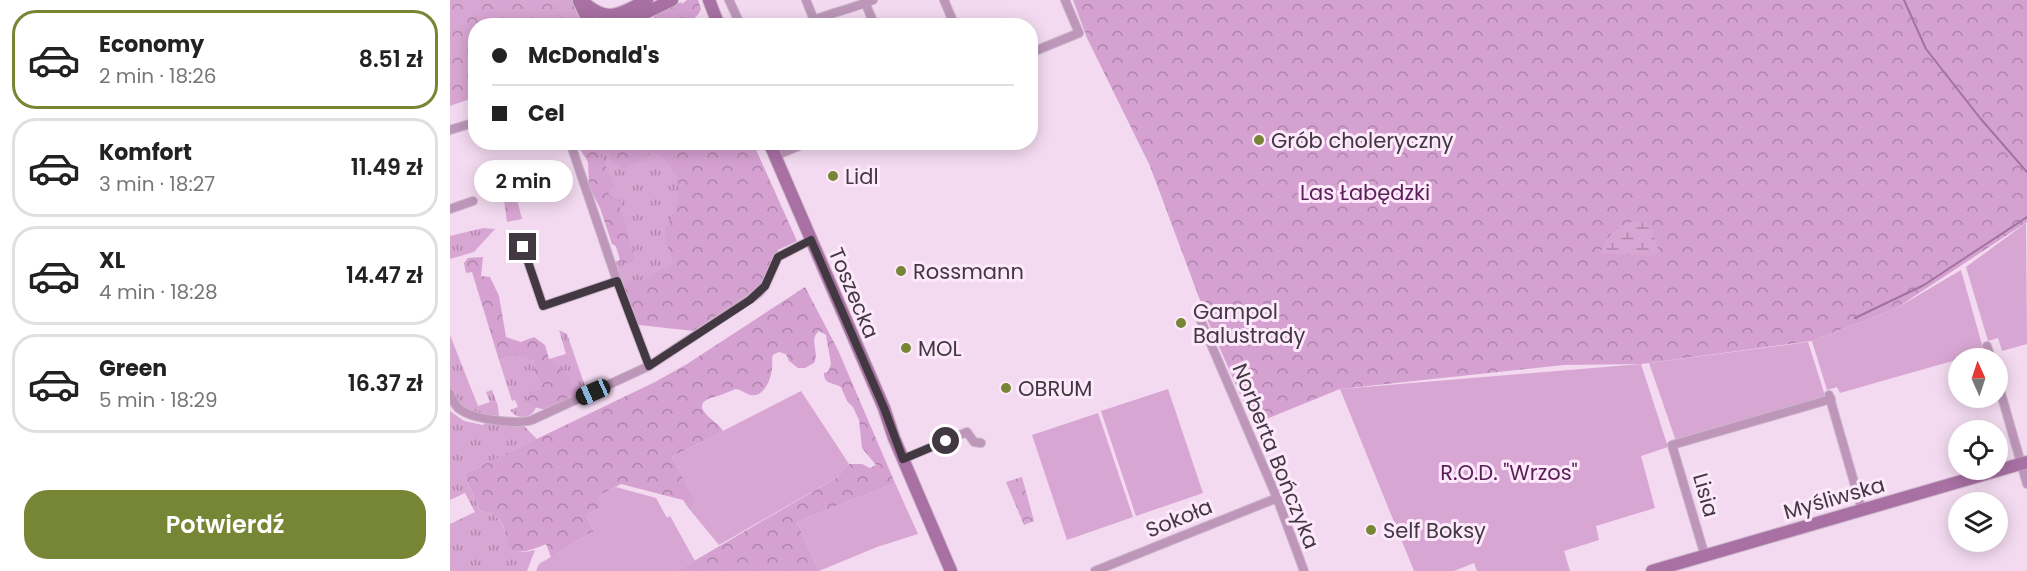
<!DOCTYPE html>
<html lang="pl">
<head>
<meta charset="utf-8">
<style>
  body { margin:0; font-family:Poppins,sans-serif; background:#f2f2f2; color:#222; height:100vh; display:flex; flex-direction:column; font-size:22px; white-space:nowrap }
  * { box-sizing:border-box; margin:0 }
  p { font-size:20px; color:#767676 }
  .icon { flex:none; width:33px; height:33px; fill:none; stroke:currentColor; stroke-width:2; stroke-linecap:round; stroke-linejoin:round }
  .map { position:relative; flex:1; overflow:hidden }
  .panel { display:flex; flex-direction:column; background:#fff; width:450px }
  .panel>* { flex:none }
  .hud { position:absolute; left:18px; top:18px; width:570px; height:132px; border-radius:24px; box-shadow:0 3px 15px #0003; display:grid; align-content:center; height:132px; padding:0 24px; background:#fff }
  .needle { width:39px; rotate:357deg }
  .controls { position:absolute; left:1498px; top:348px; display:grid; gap:12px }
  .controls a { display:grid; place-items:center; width:60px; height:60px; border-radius:50%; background:#fff; box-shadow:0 3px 15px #0003; font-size:30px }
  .end { position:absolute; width:27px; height:27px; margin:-14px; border:8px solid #423841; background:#fff; box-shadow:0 0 0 3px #fff }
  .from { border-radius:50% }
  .bubble { position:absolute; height:42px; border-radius:21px; background:#fff; box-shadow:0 3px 15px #0003; font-size:20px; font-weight:600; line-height:42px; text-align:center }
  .car { position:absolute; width:18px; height:36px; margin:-18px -9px; border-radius:8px; box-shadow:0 0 4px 2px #0007; background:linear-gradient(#222 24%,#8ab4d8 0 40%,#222 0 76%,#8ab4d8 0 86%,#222 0) }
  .hud b { display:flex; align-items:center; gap:21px; height:57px; font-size:22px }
  .hud b+b { border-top:2px solid #e0e0e0 }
  .hud i { width:15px; height:15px; background:#222 }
  ul { padding:10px 0 0; list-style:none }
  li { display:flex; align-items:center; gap:18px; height:99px; margin:0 12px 9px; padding:0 12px; border:3px solid #e0e0e0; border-radius:24px }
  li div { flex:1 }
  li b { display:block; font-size:22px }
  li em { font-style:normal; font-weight:600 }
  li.current { border-color:#768635 }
  li>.icon { width:54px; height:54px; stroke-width:1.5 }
  .cta { display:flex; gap:12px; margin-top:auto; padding:12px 24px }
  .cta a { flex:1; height:69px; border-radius:24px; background:#768635; color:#fff; font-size:24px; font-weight:600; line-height:69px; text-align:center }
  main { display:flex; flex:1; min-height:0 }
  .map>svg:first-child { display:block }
  .grass { fill:url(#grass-tufts) }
  .forest { fill:url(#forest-crowns) }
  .wetland { fill:url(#wetland-marsh) }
  .park { fill:url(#park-crowns) }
  .garden { fill:#d8a6d3 }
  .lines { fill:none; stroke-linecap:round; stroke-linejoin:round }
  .stream { stroke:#a3729f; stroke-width:2 }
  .street-casing { stroke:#ccb6ca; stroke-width:10 }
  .secondary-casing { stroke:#ccb6ca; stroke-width:14 }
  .street { stroke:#bd96b9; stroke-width:8 }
  .secondary { stroke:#a870a3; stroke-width:12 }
  .route { stroke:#423841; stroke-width:8 }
  .poi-dot { fill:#768635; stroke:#fde9fb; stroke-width:2 }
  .labels { text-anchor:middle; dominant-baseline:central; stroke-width:6; stroke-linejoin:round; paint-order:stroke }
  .poi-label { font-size:21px; fill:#423841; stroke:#fde9fb; text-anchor:start }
  .park-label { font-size:21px; fill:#5b1e58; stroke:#fde9fb }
  .street-label { font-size:21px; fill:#423841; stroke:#fde9fb }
</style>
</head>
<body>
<main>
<section class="panel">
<ul>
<li class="current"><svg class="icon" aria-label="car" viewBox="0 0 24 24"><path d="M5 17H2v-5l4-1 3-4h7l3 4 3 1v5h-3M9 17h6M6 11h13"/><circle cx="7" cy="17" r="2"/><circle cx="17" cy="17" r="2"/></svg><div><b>Economy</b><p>2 min · 18:26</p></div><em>8.51 zł</em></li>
<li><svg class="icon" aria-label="car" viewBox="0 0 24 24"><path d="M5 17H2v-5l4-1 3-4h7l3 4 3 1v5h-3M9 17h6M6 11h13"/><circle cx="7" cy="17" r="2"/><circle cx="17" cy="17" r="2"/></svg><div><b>Komfort</b><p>3 min · 18:27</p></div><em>11.49 zł</em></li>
<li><svg class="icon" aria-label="car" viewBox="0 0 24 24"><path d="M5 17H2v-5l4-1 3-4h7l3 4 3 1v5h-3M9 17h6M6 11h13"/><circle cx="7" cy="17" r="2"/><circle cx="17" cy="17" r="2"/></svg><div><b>XL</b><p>4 min · 18:28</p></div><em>14.47 zł</em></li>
<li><svg class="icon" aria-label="car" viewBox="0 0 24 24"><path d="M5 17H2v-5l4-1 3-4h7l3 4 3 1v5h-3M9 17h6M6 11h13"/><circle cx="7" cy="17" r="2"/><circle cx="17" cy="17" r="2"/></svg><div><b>Green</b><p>5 min · 18:29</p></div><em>16.37 zł</em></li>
</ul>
<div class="cta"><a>Potwierdź</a></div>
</section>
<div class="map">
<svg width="1577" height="571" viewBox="0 0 1577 571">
  <defs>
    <pattern id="grass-tufts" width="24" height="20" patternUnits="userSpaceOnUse" patternTransform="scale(1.5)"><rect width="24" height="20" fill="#d8a6d3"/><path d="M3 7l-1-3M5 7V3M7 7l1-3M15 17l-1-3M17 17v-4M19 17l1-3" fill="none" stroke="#b188ad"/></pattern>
    <pattern id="forest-crowns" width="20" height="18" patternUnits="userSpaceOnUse" patternTransform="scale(1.5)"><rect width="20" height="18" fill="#d5a1d1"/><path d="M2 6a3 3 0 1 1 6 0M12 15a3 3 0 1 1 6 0" fill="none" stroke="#ae84ab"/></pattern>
    <pattern id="wetland-marsh" width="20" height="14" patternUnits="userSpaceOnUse" patternTransform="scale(1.5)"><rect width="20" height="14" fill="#d8a6d3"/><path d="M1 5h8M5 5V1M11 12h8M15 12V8" fill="none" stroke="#b188ad"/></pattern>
    <pattern id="park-crowns" width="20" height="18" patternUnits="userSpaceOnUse" patternTransform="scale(1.5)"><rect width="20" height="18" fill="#d8a6d3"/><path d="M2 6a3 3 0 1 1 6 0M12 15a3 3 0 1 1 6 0" fill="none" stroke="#b188ad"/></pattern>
  </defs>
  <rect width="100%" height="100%" fill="#f3daf0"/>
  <g class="grass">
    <path d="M134,143H197L203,151L233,169L230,208L218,240L225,265L189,285L184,280L173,285L164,262L170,260Z"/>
    <path d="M33,228L45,229L24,252L0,259V236Z"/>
    <path d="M109,330L117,334L137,392L125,398L99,359L116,354Z"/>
    <path d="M0,335L28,406L40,402L36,392L42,390L48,406L49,417L16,412L0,391Z"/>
    <path d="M69,354L78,356L85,363L83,371L92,385C87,396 90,416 73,417C66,417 64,414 60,410L68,407L65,400L62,401L49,360Z"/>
    <path d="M0,411L14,421L33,425L37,421L74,426L87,439L14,474L30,511C34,512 40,512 44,515C64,528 46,560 85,550L77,571H0V524L25,512L15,493L0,500Z"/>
  </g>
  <g class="forest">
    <path d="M237,0H248L251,9C244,27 219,25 203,25L204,16L231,2L232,4Z"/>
    <path d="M623,0H1577V222L1445,309L1362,341L1191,364L1114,365L890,389L814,420C803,416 799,411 793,401L757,319L700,166L637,38Z"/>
    <path d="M126,143H146L164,186L158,193L163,198L167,199L171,202L170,209L178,230L179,245L183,250L185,259L180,264L170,261L169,248L162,244L150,208L139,187L138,162Z"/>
    <path d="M154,143H303L347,241L328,250V257L315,286L253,332L189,325L185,322L172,285L184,280H192L222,264C224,252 213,245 215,234C216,222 220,222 224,213C236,189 226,163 202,151L196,158L173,169C162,165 160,152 154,143Z"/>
    <path d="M33,257L31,276L40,277L49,296L56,337L71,342L84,337L95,345L99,359L118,375L126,400C106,408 97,415 77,403L79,392L89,390L92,385L83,371L85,363C72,350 65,356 49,360L22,272L16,273L14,263L18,258Z"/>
    <path d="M355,287L388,350L445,483L347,522L369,571H227L386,478L399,464H412L420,468L426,465L412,448L409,420L403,407L397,401L391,387C383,382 374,385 374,373L378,372L381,364L376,335L369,331C358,340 370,352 364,363L355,368H348L339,361L336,354L329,352L323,355C321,361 323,363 322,369C321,379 314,398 300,395C294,393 292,390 286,389C280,391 274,394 268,396C259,398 245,402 256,414C262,421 268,423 273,431L222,457L246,503L240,510L233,500L171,484L147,497L152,507L136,515L144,531L101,557L96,544C41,568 67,529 44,515C40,512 34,512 30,511L14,474L205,382L237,364Z"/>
  </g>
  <path class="wetland" d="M1181,222L1196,223L1202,230L1209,252L1205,256L1150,253C1159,236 1162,228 1181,222Z"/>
  <g class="park">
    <path d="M0,0H122L132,25L26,26L25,107L24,109L20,99L0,106Z"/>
    <path d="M63,184L72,219L57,222L54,200V186Z"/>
    <path d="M572,477L584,521L574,525L556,482Z"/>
  </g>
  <g class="garden">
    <path d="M1576,223L1577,344L1552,351L1548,338L1538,341L1516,267Z"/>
    <path d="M1511,270L1534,352L1390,393L1387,387L1377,390L1362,341L1445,309Z"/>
    <path d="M1358,342L1377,402L1227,444L1199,363Z"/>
    <path d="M1191,364L1218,447L1191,456L1205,508L1146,526L1149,540L1114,551L1120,571H1027L1024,563L1004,571H964L890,389Z"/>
    <path d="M718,389L753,493L686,516L651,411Z"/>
    <path d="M351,391L399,464L386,478L269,545L240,510L245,502L222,457Z"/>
    <path d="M648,413L683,517L617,540L582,435Z"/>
    <path d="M445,483L468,534L427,547L369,571L347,522Z"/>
    <path d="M166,487L206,498L217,518L220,516L245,561L227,571H86L89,564L144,531L136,515L152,507L146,497Z"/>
  </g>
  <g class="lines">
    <g class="stream">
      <path d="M1454,0L1476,49L1530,118L1577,172"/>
      <path d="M1405,318L1474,285L1577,217"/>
    </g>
    <defs>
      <g id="street">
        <path d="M279,0L291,26"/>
        <path d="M356,0L364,20"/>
        <path d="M414,0L425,26"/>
        <path d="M494,0L505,26"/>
        <path d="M365,26L364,20C384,12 404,8 423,0"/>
        <path d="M580,53L629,33L615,0"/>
        <path d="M0,130L26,122"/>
        <path d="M120,142L167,281L199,366"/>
        <path d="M325,156L359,142"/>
        <path d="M0,209L23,201"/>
        <path d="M73,247L93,306L167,281"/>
        <path d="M751,321L827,498L854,571"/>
        <path d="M1537,346L1541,358"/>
        <path d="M1548,383L1577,484"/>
        <path d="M0,394C3,400 5,407 11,410C24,419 66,425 82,420L199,366L309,293L315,286L328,257L361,240"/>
        <path d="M1379,395L1412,510"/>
        <path d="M453,459L517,432L524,442L531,443"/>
        <path d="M1255,556L1222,445L1381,399"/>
        <path d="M645,571L827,498"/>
      </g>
      <g id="secondary">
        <path d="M131,0C158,25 169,14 197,0"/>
        <path d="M259,0L269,26"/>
        <path d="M129,1L137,18L145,26"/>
        <path d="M168,26L222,0"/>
        <path d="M319,142L434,408L444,438L501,571"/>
        <path d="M1202,571L1577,462"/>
      </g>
    </defs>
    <use href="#street" class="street-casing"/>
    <use href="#secondary" class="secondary-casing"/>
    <use href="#street" class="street"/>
    <use href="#secondary" class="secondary"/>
  </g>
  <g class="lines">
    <path class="route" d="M73,247L93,306L167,281L199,366L300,300L315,286L328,257L361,240L434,408L453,459L496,441"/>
  </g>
  <g class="poi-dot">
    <circle cx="809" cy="140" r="6"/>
    <circle cx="383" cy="176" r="6"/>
    <circle cx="451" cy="271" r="6"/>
    <circle cx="731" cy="323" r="6"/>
    <circle cx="456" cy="348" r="6"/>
    <circle cx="556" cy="388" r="6"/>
    <circle cx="921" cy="530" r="6"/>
  </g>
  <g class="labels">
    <g class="poi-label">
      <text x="821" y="140">Grób choleryczny</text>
      <text x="395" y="176">Lidl</text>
      <text x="463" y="271">Rossmann</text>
      <text x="743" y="311">Gampol<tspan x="743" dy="24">Balustrady</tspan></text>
      <text x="468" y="348">MOL</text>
      <text x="568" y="388">OBRUM</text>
      <text x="933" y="530">Self Boksy</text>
    </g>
    <g class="park-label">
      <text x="915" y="192">Las Łabędzki</text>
      <text x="1059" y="472">R.O.D. "Wrzos"</text>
    </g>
    <g class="street-label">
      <text transform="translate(404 293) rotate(67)">Toszecka</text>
      <text transform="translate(826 456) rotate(68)">Norberta Bończyka</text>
      <text transform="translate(1256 495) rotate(74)">Lisia</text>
      <text transform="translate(1384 498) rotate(-16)">Myśliwska</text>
      <text transform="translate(729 518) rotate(-22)">Sokoła</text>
    </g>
  </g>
</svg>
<div class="controls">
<a><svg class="needle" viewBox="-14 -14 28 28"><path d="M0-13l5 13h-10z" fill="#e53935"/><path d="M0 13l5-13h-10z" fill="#767676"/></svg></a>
<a><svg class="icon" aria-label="locate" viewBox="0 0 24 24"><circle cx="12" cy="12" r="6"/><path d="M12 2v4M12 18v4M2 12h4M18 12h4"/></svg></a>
<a><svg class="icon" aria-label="layers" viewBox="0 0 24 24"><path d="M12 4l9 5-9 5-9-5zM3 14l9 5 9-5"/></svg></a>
</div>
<i class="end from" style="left:496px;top:441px"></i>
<i class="end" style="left:73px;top:247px"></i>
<div class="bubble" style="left:24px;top:160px;width:99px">2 min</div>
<i class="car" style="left:143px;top:392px;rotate:246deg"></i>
<div class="hud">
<b><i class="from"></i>McDonald's</b>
<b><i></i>Cel</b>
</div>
</div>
</main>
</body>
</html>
